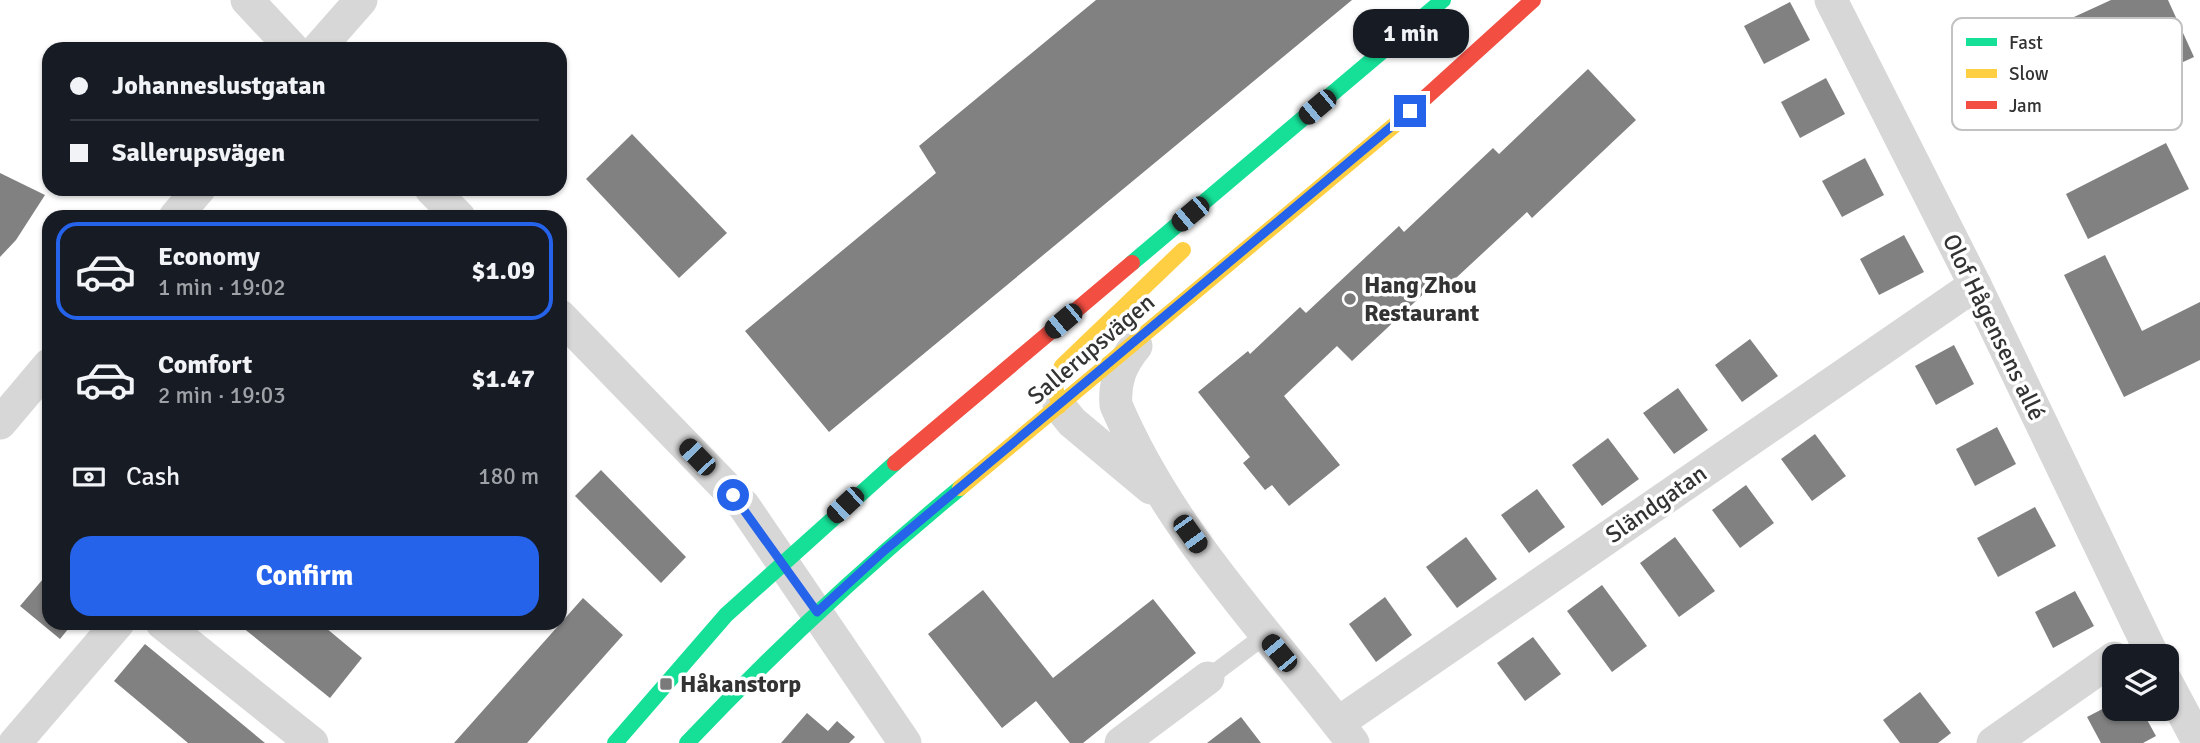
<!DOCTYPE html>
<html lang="en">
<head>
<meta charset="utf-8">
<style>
  body { margin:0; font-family:Signika,sans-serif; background:#242831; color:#f1f3f6; height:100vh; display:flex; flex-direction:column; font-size:26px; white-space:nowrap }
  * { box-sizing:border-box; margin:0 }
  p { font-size:23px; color:#9ea1a6 }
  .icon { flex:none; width:38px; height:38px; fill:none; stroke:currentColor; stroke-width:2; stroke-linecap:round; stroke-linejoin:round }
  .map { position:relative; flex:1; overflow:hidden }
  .sheet { position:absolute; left:42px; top:210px; width:525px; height:420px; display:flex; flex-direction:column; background:#171b24; border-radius:21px; box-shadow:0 2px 5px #0004 }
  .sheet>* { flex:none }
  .banner { position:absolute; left:42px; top:42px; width:525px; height:154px; border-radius:21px; box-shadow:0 2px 5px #0004; display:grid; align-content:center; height:154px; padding:0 28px; background:#171b24 }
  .fabs { position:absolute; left:2102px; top:644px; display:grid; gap:14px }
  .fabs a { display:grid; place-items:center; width:77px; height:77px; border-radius:14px; background:#171b24; box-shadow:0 2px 5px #0004; font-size:35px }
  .end { position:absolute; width:32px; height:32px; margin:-16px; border:9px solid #2563eb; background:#fff; box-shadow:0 0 0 4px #fff }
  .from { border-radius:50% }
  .bubble { position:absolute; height:49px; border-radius:21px; background:#171b24; box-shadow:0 2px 5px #0004; font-size:23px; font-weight:800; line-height:49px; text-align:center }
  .car { position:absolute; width:21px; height:42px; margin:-21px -10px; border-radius:9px; box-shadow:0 0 5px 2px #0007; background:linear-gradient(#222 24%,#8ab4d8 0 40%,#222 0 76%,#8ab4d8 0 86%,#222 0) }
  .banner b { display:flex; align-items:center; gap:24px; height:66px; font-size:26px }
  .banner b+b { border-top:2px solid #363941 }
  .banner i { width:18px; height:18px; background:#f1f3f6 }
  ul { padding:12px 0 0; list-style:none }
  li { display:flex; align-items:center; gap:21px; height:98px; margin:0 14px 10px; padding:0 14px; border:4px solid transparent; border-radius:21px }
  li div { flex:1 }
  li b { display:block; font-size:26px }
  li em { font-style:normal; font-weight:800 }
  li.active { border-color:#2563eb }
  li>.icon { width:63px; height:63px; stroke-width:1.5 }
  .pay { display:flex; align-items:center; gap:18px; height:77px; padding:0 28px; font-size:26px }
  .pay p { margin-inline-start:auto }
  .primary-button { display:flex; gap:14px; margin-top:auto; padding:14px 28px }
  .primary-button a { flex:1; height:80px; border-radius:21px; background:#2563eb; color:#fff; font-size:28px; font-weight:800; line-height:80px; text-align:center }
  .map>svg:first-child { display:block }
  .building { fill:#818181 }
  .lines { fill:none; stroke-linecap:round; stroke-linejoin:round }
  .lane { stroke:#d7d7d7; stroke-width:18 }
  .street { stroke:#d7d7d7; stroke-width:33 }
  .fast { stroke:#16e098; stroke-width:16 }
  .slow { stroke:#ffcf43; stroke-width:16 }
  .jam { stroke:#f24e42; stroke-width:16 }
  .route { stroke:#2563eb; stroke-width:9 }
  .poi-dot { fill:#7a7a7a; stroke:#fff; stroke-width:2.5 }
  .labels { text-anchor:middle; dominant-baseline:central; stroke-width:7; stroke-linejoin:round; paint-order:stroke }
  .poi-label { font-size:24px; font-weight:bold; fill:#333; stroke:#fff; text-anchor:start }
  .street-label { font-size:24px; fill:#333; stroke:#fff }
  .key { fill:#fff; stroke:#c2c2c2; stroke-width:2 }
  .key-label { font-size:19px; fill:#333 }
</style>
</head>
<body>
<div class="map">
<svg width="2200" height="743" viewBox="0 0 2200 743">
  <rect width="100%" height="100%" fill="#fff"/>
  <g class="building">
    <path d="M1096,0H1352L829,432L745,331L936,173L919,146Z"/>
    <path d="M2111,0H2168L2194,57L2039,128L2004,49Z"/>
    <path d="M1790,2L1810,40L1764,64L1744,26Z"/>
    <path d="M1588,69L1636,120L1532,218L1527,212L1442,291L1434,284L1352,361L1337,346L1284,396L1340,465L1289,506L1272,485L1265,490L1243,463L1250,457L1198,392L1248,351L1250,354L1300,307L1306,313L1399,226L1404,232L1493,148L1499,154Z"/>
    <path d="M1826,78L1845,114L1800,138L1781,102Z"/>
    <path d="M632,134L727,233L679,278L586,179Z"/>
    <path d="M2166,143L2189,189L2088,239L2066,194Z"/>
    <path d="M1865,158L1884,195L1842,217L1822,181Z"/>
    <path d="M0,173L45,195L16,240L0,257Z"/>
    <path d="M1904,235L1924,272L1879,295L1860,259Z"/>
    <path d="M2105,255L2142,331L2200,302V360L2124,397L2064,275Z"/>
    <path d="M1750,339L1778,376L1742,402L1715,365Z"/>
    <path d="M1954,345L1974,384L1936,405L1915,366Z"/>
    <path d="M1678,388L1708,430L1674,454L1643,413Z"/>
    <path d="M1997,427L2016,464L1975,486L1956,449Z"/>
    <path d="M1815,434L1846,476L1812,501L1781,459Z"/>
    <path d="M1608,438L1639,479L1602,506L1572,465Z"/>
    <path d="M601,470L686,557L661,583L575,496Z"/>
    <path d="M1746,485L1774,523L1740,548L1712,510Z"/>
    <path d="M1537,489L1565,527L1529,553L1501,515Z"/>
    <path d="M2035,507L2056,546L1998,577L1977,538Z"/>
    <path d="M1466,537L1497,579L1457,608L1426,567Z"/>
    <path d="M1675,537L1715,591L1679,617L1640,563Z"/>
    <path d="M49,572V623H73L60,639L20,606Z"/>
    <path d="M1602,585L1647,646L1612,672L1567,611Z"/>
    <path d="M983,590L1053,678L1153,599L1196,653L1083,743H1070L1036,701L1002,728L928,634Z"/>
    <path d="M2075,591L2094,626L2053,648L2035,612Z"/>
    <path d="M1385,597L1412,635L1376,662L1349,624Z"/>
    <path d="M583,598L623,635L527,743H454Z"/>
    <path d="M237,623H320L362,658L330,698Z"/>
    <path d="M1533,637L1561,674L1525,701L1497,663Z"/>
    <path d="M145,644L265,743H188L114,681Z"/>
    <path d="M1920,692L1951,733L1938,743H1900L1883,720Z"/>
    <path d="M2114,703V709H2141L2156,736L2143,743H2101L2087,717Z"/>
    <path d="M807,713L828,731L837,721L855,737L849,743H781Z"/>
    <path d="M1241,717L1261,743H1207Z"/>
  </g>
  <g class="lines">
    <path class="lane" d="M1208,678L1264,636"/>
    <g class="street">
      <path d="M247,0L293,49"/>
      <path d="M1831,0L1975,285L2153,656"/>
      <path d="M318,49L361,0"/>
      <path d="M431,189L459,217"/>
      <path d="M175,217L199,189"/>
      <path d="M560,316L744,506L905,743"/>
      <path d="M1136,346C1121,364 1114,382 1116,405C1170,533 1270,634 1353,743"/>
      <path d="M1059,406L1072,422L1151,488"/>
      <path d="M0,423L49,365"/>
      <path d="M162,623L312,743"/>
      <path d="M2166,681L2199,743"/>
      <path d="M1338,723L1975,285"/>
      <path d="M15,743L118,623"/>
      <path d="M1121,743L1208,678"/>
      <path d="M1993,743L2114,658"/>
    </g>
    <g class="fast">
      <path d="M1132,263L1443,0"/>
      <path d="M615,743L726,615L895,463"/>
      <path d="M687,743C773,652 863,568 960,488"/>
    </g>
    <g class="slow">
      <path d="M1059,406L1055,386L1062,366L1183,250"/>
      <path d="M960,488L1403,118"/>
    </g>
    <g class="jam">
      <path d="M1403,118L1533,0"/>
      <path d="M895,463L1132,263"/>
    </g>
  </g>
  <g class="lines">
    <path class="route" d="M733,495L817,612L885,550L1410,111"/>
  </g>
  <g class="poi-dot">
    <circle cx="1350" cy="299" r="7"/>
    <rect x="659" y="677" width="14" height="14" rx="3.5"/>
  </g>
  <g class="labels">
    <g class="poi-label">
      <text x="1364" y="285">Hang Zhou<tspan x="1364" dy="28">Restaurant</tspan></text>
      <text x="680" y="684">Håkanstorp</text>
    </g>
    <g class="street-label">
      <text transform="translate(1994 327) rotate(64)">Olof Hågensens allé</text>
      <text transform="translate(1091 349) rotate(-40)">Sallerupsvägen</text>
      <text transform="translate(1656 504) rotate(-35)">Sländgatan</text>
    </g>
  </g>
  <rect x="1952" y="18" width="230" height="112" rx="10" class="key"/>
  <rect x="1966" y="38" width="31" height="8" fill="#16e098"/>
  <rect x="1966" y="69" width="31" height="9" fill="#ffcf43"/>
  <rect x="1966" y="101" width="31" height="8" fill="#f24e42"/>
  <g class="key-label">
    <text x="2009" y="49">Fast</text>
    <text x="2009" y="80">Slow</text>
    <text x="2009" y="112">Jam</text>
  </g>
</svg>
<div class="fabs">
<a><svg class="icon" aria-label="layers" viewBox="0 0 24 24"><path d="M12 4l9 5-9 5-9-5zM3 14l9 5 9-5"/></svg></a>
</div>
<i class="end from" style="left:733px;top:495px"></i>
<i class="end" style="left:1410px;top:111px"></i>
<div class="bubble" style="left:1353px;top:9px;width:116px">1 min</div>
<i class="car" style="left:1317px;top:107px;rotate:230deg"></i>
<i class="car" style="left:1190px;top:214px;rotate:230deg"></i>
<i class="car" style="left:1063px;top:321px;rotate:230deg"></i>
<i class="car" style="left:697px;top:457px;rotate:316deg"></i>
<i class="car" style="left:845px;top:505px;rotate:227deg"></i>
<i class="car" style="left:1190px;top:534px;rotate:144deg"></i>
<i class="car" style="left:1279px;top:653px;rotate:320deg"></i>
<div class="banner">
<b><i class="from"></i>Johanneslustgatan</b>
<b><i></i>Sallerupsvägen</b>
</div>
<section class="sheet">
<ul>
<li class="active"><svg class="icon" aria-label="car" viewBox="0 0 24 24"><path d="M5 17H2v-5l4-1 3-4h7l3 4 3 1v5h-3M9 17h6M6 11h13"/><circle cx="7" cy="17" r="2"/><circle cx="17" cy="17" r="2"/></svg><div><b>Economy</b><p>1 min · 19:02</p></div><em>$1.09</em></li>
<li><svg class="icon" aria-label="car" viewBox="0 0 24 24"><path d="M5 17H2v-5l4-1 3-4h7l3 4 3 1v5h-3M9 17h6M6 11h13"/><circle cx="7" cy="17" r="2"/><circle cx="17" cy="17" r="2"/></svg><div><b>Comfort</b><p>2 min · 19:03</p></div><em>$1.47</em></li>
</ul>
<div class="pay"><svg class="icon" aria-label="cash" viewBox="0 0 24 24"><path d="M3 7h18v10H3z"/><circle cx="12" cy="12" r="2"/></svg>Cash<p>180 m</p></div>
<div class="primary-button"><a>Confirm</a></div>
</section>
</div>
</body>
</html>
